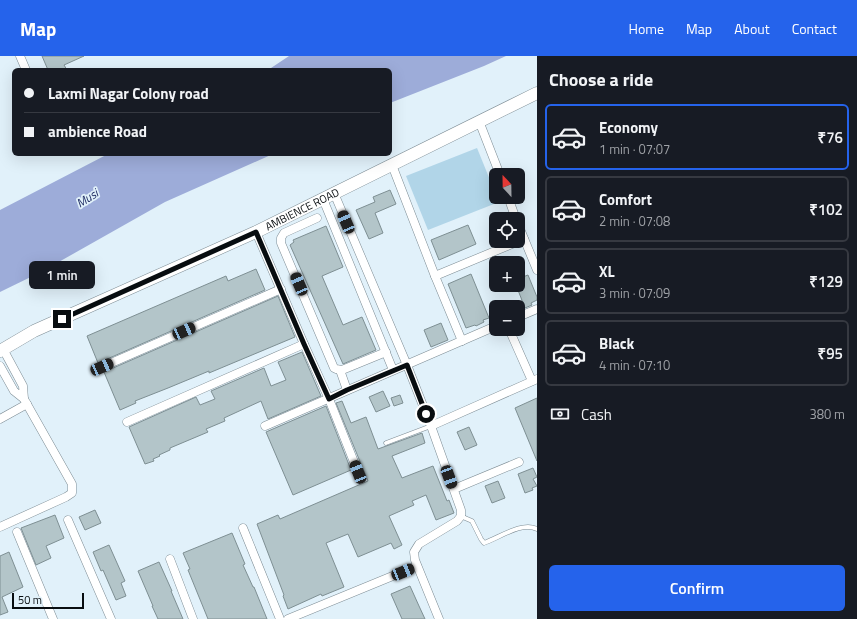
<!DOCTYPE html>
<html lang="en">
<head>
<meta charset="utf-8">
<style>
  body { margin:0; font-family:"Titillium Web",sans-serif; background:#20242c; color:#f1f3f6; height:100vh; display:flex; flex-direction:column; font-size:15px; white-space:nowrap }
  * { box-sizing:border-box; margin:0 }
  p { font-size:13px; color:#9ea1a6 }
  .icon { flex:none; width:22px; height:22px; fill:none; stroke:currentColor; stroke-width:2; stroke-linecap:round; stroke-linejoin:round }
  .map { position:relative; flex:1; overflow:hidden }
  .sheet { display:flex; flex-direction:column; background:#171b24; width:320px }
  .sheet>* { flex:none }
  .top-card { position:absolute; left:12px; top:12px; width:380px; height:88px; border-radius:6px; box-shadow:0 4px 16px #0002; display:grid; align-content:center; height:88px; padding:0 12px; background:#171b24 }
  .needle { width:26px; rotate:338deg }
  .fabs { position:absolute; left:489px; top:112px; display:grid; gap:8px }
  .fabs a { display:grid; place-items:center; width:36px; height:36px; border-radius:6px; background:#171b24; box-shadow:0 4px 16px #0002; font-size:20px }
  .scale { position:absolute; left:12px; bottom:10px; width:72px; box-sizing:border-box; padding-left:4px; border:2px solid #080d10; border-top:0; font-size:11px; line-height:14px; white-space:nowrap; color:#080d10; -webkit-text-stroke:3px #e1f1fa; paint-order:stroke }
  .end { position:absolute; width:18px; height:18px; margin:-9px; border:5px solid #080d10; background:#fff; box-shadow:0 0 0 2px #fff }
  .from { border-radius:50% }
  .bubble { position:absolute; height:28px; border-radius:6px; background:#171b24; box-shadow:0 4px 16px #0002; font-size:13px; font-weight:600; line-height:28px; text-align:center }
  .car { position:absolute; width:12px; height:24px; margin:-12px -6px; border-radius:5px; box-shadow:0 0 3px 1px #0007; background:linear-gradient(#222 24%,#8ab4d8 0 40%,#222 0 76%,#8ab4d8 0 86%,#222 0) }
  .top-card b { display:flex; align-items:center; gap:14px; height:38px; font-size:15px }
  .top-card b+b { border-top:1px solid #363941 }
  .top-card i { width:10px; height:10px; background:#f1f3f6 }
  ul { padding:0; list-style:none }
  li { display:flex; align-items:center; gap:12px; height:66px; margin:0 8px 6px; padding:0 4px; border:2px solid #363941; border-radius:6px }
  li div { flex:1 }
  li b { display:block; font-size:15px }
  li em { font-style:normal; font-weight:600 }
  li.current { border-color:#2563eb }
  li>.icon { width:36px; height:36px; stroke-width:1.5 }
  h2 { padding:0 12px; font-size:18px; line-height:48px }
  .pay { display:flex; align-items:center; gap:10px; height:44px; padding:0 12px; font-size:15px }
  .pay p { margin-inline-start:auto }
  .action { display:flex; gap:8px; margin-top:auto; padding:8px 12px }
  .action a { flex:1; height:46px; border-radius:6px; background:#2563eb; color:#fff; font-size:16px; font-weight:600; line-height:46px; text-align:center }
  header { display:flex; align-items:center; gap:24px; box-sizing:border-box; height:56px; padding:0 20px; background:#2563eb; color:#fff }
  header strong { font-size:19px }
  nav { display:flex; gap:22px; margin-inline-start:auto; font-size:14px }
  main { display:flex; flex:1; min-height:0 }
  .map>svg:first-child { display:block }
  .green { fill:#b1d5e8 }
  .water { fill:#9dacd9 }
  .building { fill:#b3c5c9; stroke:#7e8f93 }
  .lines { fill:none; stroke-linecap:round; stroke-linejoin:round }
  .lane-casing { stroke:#7d8c94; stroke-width:5 }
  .street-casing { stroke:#7d8c94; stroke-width:9 }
  .secondary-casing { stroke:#7d8c94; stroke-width:13 }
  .lane { stroke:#fff; stroke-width:4 }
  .street { stroke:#fff; stroke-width:8 }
  .secondary { stroke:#fff; stroke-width:12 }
  .route { stroke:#080d10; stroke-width:5 }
  .labels { text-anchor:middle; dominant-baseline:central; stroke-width:3.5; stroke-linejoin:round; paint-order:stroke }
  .street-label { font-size:11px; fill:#080d10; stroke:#e1f1fa }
  .water-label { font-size:12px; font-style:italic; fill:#1e2b62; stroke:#e1f1fa }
</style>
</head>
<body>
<header>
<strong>Map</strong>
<nav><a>Home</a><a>Map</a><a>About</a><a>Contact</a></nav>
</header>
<main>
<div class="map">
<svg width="537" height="563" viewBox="0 0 537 563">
  <rect width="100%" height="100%" fill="#e1f1fa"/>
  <path class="green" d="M477,92L499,146L428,174L406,120Z"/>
  <g class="water">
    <path d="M289,0H506L484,10L390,47V14H268Z"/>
    <path d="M108,98H273L165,146L41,216L0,236V154Z"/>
  </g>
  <g class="building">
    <path d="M42,0H84L64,9L67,14H48Z"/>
    <path d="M390,134L396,148L375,157L383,177L369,183L356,154L375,146L373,141Z"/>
    <path d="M468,169L476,188L439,204L431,184Z"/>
    <path d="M326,170L343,211L322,220L343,269L362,261L376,294L343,308L290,189L294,186L293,184Z"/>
    <path d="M256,213L265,234L98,307L87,280L226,220L228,225Z"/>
    <path d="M471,218L489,262L483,264L484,266L476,270L475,269L466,272L448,228Z"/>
    <path d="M528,219L537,241V244L531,247L532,249L525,252L516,229H518V226L521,225L520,222Z"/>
    <path d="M278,240L295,281L209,317V315L168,332L135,345L136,347L120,354L104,316Z"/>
    <path d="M441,267L448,284L431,291L424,274Z"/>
    <path d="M302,296L321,340L268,363L261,345L224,362L225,365L206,373L208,376L170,392V394L159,399L160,400L153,403L154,405L145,408L129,371L196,341L200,349L215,343L211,335L264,312L271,330L286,324L278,306Z"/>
    <path d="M383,335L390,350L376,356L369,341Z"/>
    <path d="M400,339L403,347L394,350L391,342Z"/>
    <path d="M537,342V405L515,352Z"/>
    <path d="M342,345L351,367L366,361L378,393L422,377L425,387L392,400L402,422L433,410L447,445L449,444L454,457L436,464L426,439L412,445L414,449L389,460L402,489L394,493L391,487L358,501L348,478L326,487L344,531L322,540L321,538L288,553L283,540L284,539L257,468L278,459L280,463L368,425L336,347Z"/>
    <path d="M326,350L351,414L293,439L266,376Z"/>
    <path d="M469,371L477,389L465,394L457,376Z"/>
    <path d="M533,412L537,421L533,423L537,430L532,432L533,434L525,437L518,418Z"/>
    <path d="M498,425L505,442L492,447L485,430Z"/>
    <path d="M95,454L101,467L85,474L79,461Z"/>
    <path d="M55,459L64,482L46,490L51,502L36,509L21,472Z"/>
    <path d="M232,477L245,508L243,509L253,531H254L267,563H208L188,514L190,513L183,497Z"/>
    <path d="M109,489L125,525L121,527L126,540L116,544L103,514L101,515L93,496Z"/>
    <path d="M9,496L23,531L2,541L8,556L0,559V500Z"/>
    <path d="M159,506L172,535H171L183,563H158L152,550H153L138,515Z"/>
    <path d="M410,530L419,550L425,563H402L391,538Z"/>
  </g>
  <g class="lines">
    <defs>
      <g id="lane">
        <path d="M386,387L431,370"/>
        <path d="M461,459L465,462L472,465L481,483L484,487C499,482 522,465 537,473"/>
      </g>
      <g id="street">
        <path d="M20,0L26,14"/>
        <path d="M479,65L500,119"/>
        <path d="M392,109L435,220L462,285"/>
        <path d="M334,137L407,309L431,370L461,454V460L457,465L419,488L414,496L415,504L439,563"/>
        <path d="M508,141L516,163"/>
        <path d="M323,143L393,314"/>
        <path d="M317,162L284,177L281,182V187L334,312L336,313L342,314L386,296"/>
        <path d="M518,168L537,214"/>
        <path d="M256,176L304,288L329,343L358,416"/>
        <path d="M435,220L524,183"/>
        <path d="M518,261L537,253"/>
        <path d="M509,273L532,325"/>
        <path d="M0,310L14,335L24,343L23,330L3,293"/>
        <path d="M102,311L281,233"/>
        <path d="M340,314L347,334"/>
        <path d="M0,363L27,348"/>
        <path d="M127,366L304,288"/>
        <path d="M265,370L496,270"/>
        <path d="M431,370L537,323"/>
        <path d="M454,433L519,406"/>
        <path d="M68,464L111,563"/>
        <path d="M0,471L66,441L72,437V428L24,343"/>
        <path d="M243,472L280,563"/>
        <path d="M17,476L53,563"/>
        <path d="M170,503L193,563"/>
        <path d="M288,563L417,510"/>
      </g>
      <g id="secondary">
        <path id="s1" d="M0,295L34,275L256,176L537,37"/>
      </g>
    </defs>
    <use href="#lane" class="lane-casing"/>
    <use href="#street" class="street-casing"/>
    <use href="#secondary" class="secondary-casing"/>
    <use href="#lane" class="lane"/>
    <use href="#street" class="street"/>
    <use href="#secondary" class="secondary"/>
  </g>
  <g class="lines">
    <path class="route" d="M62,263L256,176L304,288L329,343L347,334L407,309L426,358"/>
  </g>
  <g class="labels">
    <g class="street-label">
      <text stroke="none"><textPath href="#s1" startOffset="334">AMBIENCE ROAD</textPath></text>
    </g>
    <g class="water-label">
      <text transform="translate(87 142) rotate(-32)">Musi</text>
    </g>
  </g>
</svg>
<div class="fabs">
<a><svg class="needle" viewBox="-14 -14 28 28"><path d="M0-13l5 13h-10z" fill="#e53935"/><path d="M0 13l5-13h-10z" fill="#9ea1a6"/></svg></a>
<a><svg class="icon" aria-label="locate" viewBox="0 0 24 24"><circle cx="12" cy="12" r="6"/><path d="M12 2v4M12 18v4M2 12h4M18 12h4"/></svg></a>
<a>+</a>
<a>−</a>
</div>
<div class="scale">50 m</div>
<i class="end from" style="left:426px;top:358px"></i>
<i class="end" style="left:62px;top:263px"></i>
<div class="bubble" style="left:29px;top:205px;width:66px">1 min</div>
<i class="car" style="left:346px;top:166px;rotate:337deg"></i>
<i class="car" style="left:299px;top:228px;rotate:337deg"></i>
<i class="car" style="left:184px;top:275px;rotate:66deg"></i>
<i class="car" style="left:102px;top:311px;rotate:66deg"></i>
<i class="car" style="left:358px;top:416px;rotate:338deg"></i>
<i class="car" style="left:449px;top:421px;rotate:160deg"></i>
<i class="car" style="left:403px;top:516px;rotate:68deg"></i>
<div class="top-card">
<b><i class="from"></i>Laxmi Nagar Colony road</b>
<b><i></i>ambience Road</b>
</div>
</div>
<section class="sheet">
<h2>Choose a ride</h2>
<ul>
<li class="current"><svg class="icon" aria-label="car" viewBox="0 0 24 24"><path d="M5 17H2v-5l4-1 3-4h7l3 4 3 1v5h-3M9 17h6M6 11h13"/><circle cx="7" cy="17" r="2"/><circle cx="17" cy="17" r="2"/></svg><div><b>Economy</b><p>1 min · 07:07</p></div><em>₹76</em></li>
<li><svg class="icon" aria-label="car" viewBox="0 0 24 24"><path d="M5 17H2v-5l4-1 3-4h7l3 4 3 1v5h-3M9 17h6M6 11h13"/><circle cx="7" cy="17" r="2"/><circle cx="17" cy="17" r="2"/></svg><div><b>Comfort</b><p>2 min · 07:08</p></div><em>₹102</em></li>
<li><svg class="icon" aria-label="car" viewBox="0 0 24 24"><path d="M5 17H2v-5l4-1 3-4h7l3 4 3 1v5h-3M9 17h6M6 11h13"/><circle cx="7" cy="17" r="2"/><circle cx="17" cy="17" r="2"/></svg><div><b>XL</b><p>3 min · 07:09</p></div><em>₹129</em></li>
<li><svg class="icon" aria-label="car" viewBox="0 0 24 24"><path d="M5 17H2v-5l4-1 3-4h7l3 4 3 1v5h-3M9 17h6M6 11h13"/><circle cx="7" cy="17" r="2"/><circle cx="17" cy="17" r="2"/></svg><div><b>Black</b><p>4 min · 07:10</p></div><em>₹95</em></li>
</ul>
<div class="pay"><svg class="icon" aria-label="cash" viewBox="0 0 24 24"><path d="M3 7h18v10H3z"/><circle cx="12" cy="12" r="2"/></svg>Cash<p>380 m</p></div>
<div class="action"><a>Confirm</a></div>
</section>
</main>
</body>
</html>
